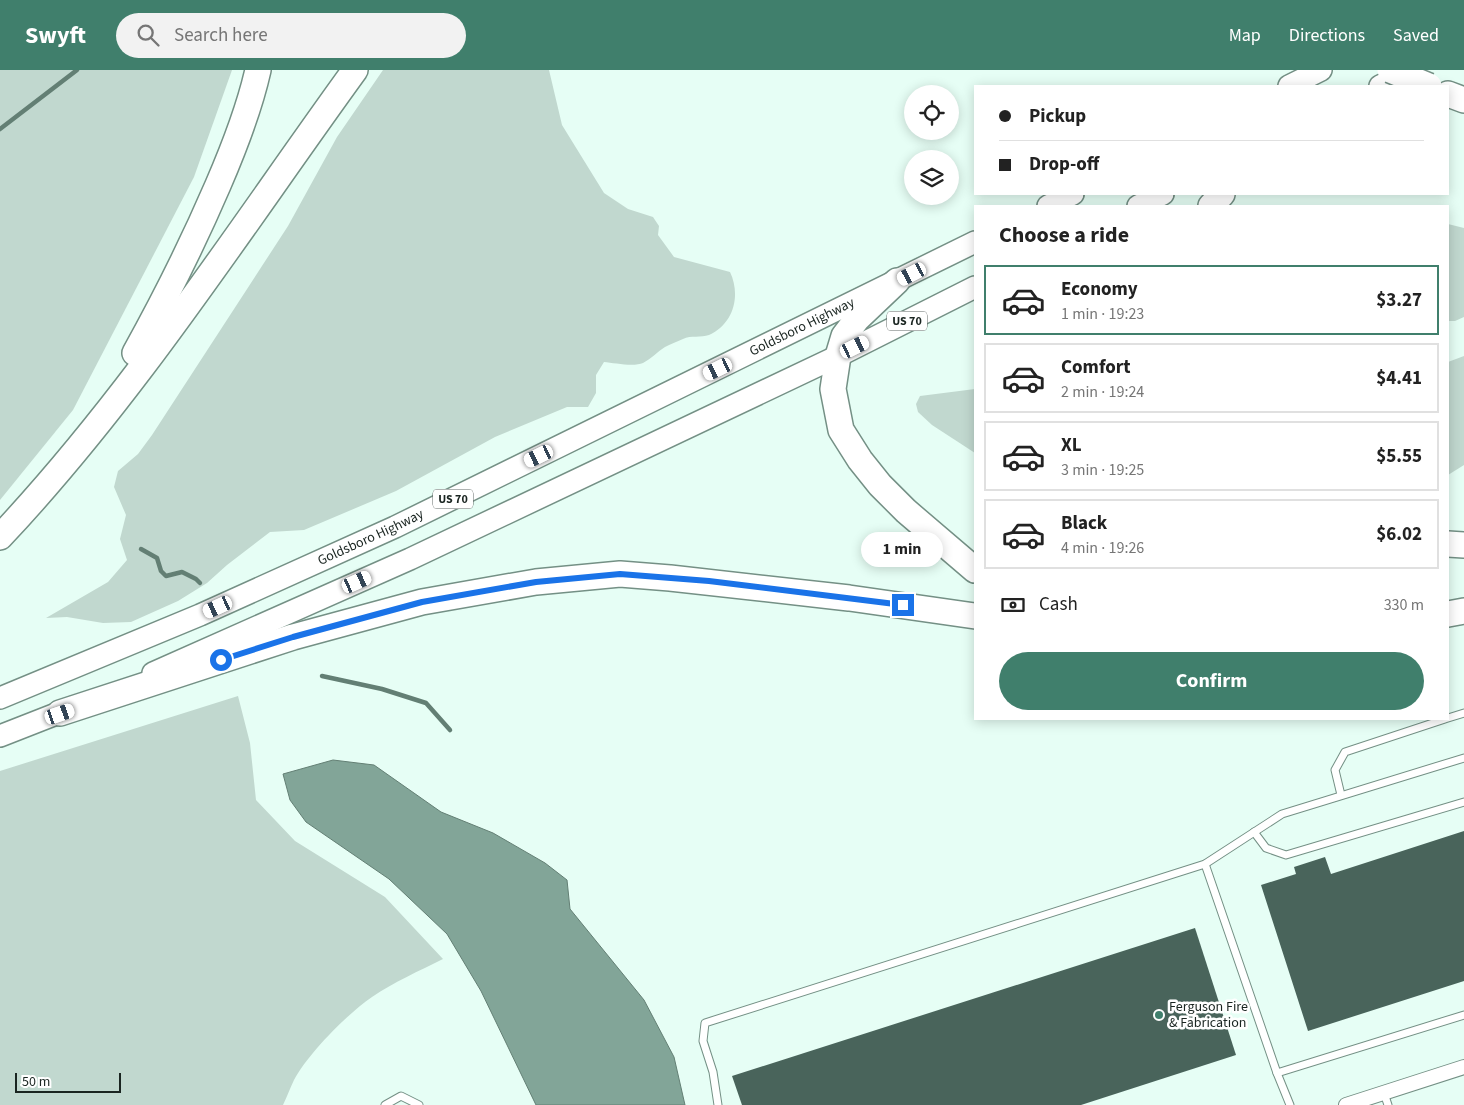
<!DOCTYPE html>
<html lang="en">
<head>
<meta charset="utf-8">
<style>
  body { margin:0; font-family:"Source Sans 3",sans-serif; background:#f2f2f2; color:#222; height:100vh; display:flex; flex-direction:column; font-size:19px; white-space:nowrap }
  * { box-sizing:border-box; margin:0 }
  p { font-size:16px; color:#767676 }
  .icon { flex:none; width:28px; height:28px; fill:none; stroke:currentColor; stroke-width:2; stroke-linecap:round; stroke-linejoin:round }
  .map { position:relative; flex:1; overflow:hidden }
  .drawer { position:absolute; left:974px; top:135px; width:475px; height:515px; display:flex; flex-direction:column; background:#fff; border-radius:0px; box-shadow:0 2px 12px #0003 }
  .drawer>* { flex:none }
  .top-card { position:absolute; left:974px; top:15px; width:475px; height:110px; border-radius:0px; box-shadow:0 2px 12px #0003; display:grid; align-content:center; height:110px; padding:0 25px; background:#fff }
  .controls { position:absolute; left:904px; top:15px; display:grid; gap:10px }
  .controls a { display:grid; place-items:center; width:55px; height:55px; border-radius:50%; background:#fff; box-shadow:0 2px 12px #0003; font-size:25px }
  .scale { position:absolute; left:15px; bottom:12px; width:106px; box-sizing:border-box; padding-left:5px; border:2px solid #1a2521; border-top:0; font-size:14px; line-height:18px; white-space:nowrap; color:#1a2521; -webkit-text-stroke:4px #fff; paint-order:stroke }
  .end { position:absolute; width:22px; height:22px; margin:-11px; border:6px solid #1a73e8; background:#fff; box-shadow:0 0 0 2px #fff }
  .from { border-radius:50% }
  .bubble { position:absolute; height:35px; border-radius:18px; background:#fff; box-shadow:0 2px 12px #0003; font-size:16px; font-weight:700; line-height:35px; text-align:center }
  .car { position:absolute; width:15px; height:30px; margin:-15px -8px; border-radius:6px; box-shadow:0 0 4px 1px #0007; background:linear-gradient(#fff 24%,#345 0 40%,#fff 0 76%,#345 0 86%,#fff 0) }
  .top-card b { display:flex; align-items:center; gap:18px; height:48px; font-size:19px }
  .top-card b+b { border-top:1px solid #e0e0e0 }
  .top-card i { width:12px; height:12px; background:#222 }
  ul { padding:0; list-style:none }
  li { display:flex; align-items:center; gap:15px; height:70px; margin:0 10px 8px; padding:0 15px; border:2px solid #e0e0e0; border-radius:0px }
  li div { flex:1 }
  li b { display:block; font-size:19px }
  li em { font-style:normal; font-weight:700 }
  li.on { border-color:#407f6c }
  li>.icon { width:45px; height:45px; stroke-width:1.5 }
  h2 { padding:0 25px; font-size:22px; line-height:60px }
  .pay { display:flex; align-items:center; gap:12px; height:55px; padding:0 25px; font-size:19px }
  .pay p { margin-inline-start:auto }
  .cta { display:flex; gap:10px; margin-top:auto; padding:10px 25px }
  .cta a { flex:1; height:58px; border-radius:30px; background:#407f6c; color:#fff; font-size:20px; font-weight:700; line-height:58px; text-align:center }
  header { display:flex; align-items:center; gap:30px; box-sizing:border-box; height:70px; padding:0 25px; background:#407f6c; color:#fff }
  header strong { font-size:24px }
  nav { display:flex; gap:28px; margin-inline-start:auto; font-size:18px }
  .search { width:350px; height:45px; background:#f2f2f2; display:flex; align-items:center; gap:12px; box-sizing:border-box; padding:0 18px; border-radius:28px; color:#767676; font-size:19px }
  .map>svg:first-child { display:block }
  .green { fill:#c1d8cf }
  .water { fill:#82a598; stroke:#637f74 }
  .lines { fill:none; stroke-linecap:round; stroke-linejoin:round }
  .stream { stroke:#637f74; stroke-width:4.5 }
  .building { fill:#49645b }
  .lane-casing { stroke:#749085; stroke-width:9 }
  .street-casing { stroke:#749085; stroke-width:16 }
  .primary-casing { stroke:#749085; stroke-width:24 }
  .highway-casing { stroke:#749085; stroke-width:28 }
  .lane { stroke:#fff; stroke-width:7 }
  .street { stroke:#fff; stroke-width:14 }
  .primary { stroke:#fff; stroke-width:21 }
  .highway { stroke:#fff; stroke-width:25 }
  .highway-bridge-casing { stroke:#749085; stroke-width:28; stroke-linecap:butt }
  .highway-bridge { stroke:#fff; stroke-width:25 }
  .route { stroke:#1a73e8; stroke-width:6 }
  .poi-dot { fill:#407f6c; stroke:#fff; stroke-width:2 }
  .labels { text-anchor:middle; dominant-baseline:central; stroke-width:5; stroke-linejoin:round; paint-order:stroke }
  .shield { fill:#fff; stroke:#5f6664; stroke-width:1 }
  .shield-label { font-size:12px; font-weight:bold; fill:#1a2521 }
  .street-label { font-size:14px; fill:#1a2521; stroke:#fff }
  .poi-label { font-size:14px; fill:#1a2521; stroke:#fff; text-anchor:start }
</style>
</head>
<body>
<header>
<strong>Swyft</strong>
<div class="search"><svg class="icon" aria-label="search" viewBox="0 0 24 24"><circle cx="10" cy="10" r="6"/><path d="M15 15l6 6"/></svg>Search here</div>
<nav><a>Map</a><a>Directions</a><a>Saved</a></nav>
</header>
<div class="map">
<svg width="1464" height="1035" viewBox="0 0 1464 1035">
  <rect width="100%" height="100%" fill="#e6fef5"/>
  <g class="green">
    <path d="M0,0H232L194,107L73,340L0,430Z"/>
    <path d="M383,0H549L562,55L604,123L628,139L653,147L659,156L658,165L674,187L730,202C741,225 734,254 709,265C701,268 691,265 683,269C677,272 670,274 665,277C657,282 651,289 643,293C634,297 614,293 604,292L596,305V323L588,337H567L495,367L396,421L304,460L270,462L227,495L207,513L178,531L131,552L103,553L67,547L46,548L108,512L127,490L120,469L126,445L114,417L118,401L138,384L152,365L288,156L337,67Z"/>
    <path d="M1448,154L1464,158V247L1455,251H1448Z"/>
    <path d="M1464,286V395L1448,405V292Z"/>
    <path d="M975,319V383L932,355L918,342L916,334L920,326Z"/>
    <path d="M238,626L250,673L256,730L295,771L385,827L443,889C419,901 394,912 372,927C347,944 308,984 294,1010C290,1018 287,1027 283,1035H0V701Z"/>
  </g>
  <path class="water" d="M333,690L374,695L441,742L493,763L545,793L567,810L570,839L644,930L674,987L685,1035H536L481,921L447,864L389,809L306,752L290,730L283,704Z"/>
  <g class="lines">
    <g class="stream">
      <path d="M0,59L77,0"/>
      <path d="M141,479L157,488L161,501L166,506L182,502L196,509L200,513"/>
      <path d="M322,606L382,619L426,633L450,660"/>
    </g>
  </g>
  <g class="building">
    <path d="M1464,761V911L1308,961L1261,815L1296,804L1294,797L1325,787L1331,804Z"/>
    <path d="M1195,858L1236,985L1081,1035H742L732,1006Z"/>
  </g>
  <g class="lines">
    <defs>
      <g id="lane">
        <path d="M1448,648L1464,643"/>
        <path d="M1341,725L1335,700L1345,682L1445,649"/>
        <path d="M1254,762L1266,778L1286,785L1464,732"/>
        <path d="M1205,794L1277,1003L1290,1035"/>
        <path d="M1277,1003L1464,945"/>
        <path d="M1384,1023L1388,1035"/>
        <path d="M385,1035L401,1026L419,1035"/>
        <path d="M718,1035L713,1002L703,971L705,953L1205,794L1282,744L1464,688"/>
      </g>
      <path id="street" d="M1346,1035L1464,997"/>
      <g id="primary">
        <path d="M1289,16L1321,0"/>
        <path d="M1380,16L1413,0"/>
        <path d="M1048,136L1073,124"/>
        <path d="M1138,136L1163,124"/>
        <path d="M153,603L410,489L838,286L975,217"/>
        <path id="s1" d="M0,628L200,545L395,457L975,172"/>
        <path d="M0,666L74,637"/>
      </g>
      <g id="highway">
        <path d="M1448,24L1464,30"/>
        <path d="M1211,136L1222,124"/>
        <path d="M897,211L857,249L844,266L838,286L833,319L841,360L860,390L880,415L906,441L975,500"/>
        <path d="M135,283C165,229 193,173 218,115C234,78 249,40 258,0"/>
        <path d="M0,467C133,326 241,157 355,0"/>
        <path d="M1448,474L1464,475"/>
        <path d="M1448,544L1464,541"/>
        <path d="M60,643L293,567L422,532L536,512L620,504L670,508L849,528L975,546"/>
      </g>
    </defs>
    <use href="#lane" class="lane-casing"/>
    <use href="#street" class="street-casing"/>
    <use href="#primary" class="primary-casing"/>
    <use href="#highway" class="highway-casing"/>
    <use href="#lane" class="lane"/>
    <use href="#street" class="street"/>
    <use href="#primary" class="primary"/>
    <use href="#highway" class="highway"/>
    <defs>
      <path id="highway-bridge" d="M1390,0L1429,16"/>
    </defs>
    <use href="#highway-bridge" class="highway-bridge-casing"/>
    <use href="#highway-bridge" class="highway-bridge"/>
  </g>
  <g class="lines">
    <path class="route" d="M221,590L293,567L422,532L536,512L620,504L709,511L903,535"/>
  </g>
  <circle class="poi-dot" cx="1159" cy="945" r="5"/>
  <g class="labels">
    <g class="shield">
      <rect x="887" y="241.5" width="40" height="19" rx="4"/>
      <rect x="433" y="419.5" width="40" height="19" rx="4"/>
    </g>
    <g class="shield-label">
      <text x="907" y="251">US 70</text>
      <text x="453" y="429">US 70</text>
    </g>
    <g class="street-label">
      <text stroke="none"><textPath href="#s1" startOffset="884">Goldsboro Highway</textPath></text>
      <text stroke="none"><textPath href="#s1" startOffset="404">Goldsboro Highway</textPath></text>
    </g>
    <g class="poi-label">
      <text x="1169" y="937">Ferguson Fire<tspan x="1169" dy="16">&amp; Fabrication</tspan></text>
    </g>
  </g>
</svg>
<div class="controls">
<a><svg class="icon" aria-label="locate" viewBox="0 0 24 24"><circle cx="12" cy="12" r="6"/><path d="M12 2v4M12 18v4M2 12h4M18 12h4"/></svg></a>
<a><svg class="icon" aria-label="layers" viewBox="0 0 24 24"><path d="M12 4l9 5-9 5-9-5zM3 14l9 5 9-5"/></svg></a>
</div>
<div class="scale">50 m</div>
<i class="end from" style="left:221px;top:590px"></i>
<i class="end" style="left:903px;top:535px"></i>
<div class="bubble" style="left:861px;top:462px;width:82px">1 min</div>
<i class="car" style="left:912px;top:204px;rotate:243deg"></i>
<i class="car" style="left:855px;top:277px;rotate:64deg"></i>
<i class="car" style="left:718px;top:299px;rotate:244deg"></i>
<i class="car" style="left:539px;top:386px;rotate:244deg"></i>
<i class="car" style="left:357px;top:512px;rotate:66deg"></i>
<i class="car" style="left:218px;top:537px;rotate:245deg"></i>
<i class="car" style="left:60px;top:644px;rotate:71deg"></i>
<div class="top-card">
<b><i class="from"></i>Pickup</b>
<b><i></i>Drop-off</b>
</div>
<section class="drawer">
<h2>Choose a ride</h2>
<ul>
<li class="on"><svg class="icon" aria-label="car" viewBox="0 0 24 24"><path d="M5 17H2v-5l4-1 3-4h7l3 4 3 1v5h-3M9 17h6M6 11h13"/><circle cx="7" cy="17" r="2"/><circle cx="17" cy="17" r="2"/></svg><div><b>Economy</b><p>1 min · 19:23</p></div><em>$3.27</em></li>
<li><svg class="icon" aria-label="car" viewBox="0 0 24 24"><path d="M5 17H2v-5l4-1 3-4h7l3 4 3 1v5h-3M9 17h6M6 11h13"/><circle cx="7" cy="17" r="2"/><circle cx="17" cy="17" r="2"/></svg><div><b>Comfort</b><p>2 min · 19:24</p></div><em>$4.41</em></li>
<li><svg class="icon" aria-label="car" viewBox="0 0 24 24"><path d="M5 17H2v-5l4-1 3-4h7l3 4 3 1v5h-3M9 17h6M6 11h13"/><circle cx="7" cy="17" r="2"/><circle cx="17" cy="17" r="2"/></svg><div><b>XL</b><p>3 min · 19:25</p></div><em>$5.55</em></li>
<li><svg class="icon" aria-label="car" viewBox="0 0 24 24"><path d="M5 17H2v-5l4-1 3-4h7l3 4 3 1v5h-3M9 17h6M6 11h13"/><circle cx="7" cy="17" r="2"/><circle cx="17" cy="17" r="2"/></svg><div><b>Black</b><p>4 min · 19:26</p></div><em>$6.02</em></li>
</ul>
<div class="pay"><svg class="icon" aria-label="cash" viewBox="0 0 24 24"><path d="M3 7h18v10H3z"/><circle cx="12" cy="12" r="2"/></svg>Cash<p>330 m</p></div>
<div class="cta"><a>Confirm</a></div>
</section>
</div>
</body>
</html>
